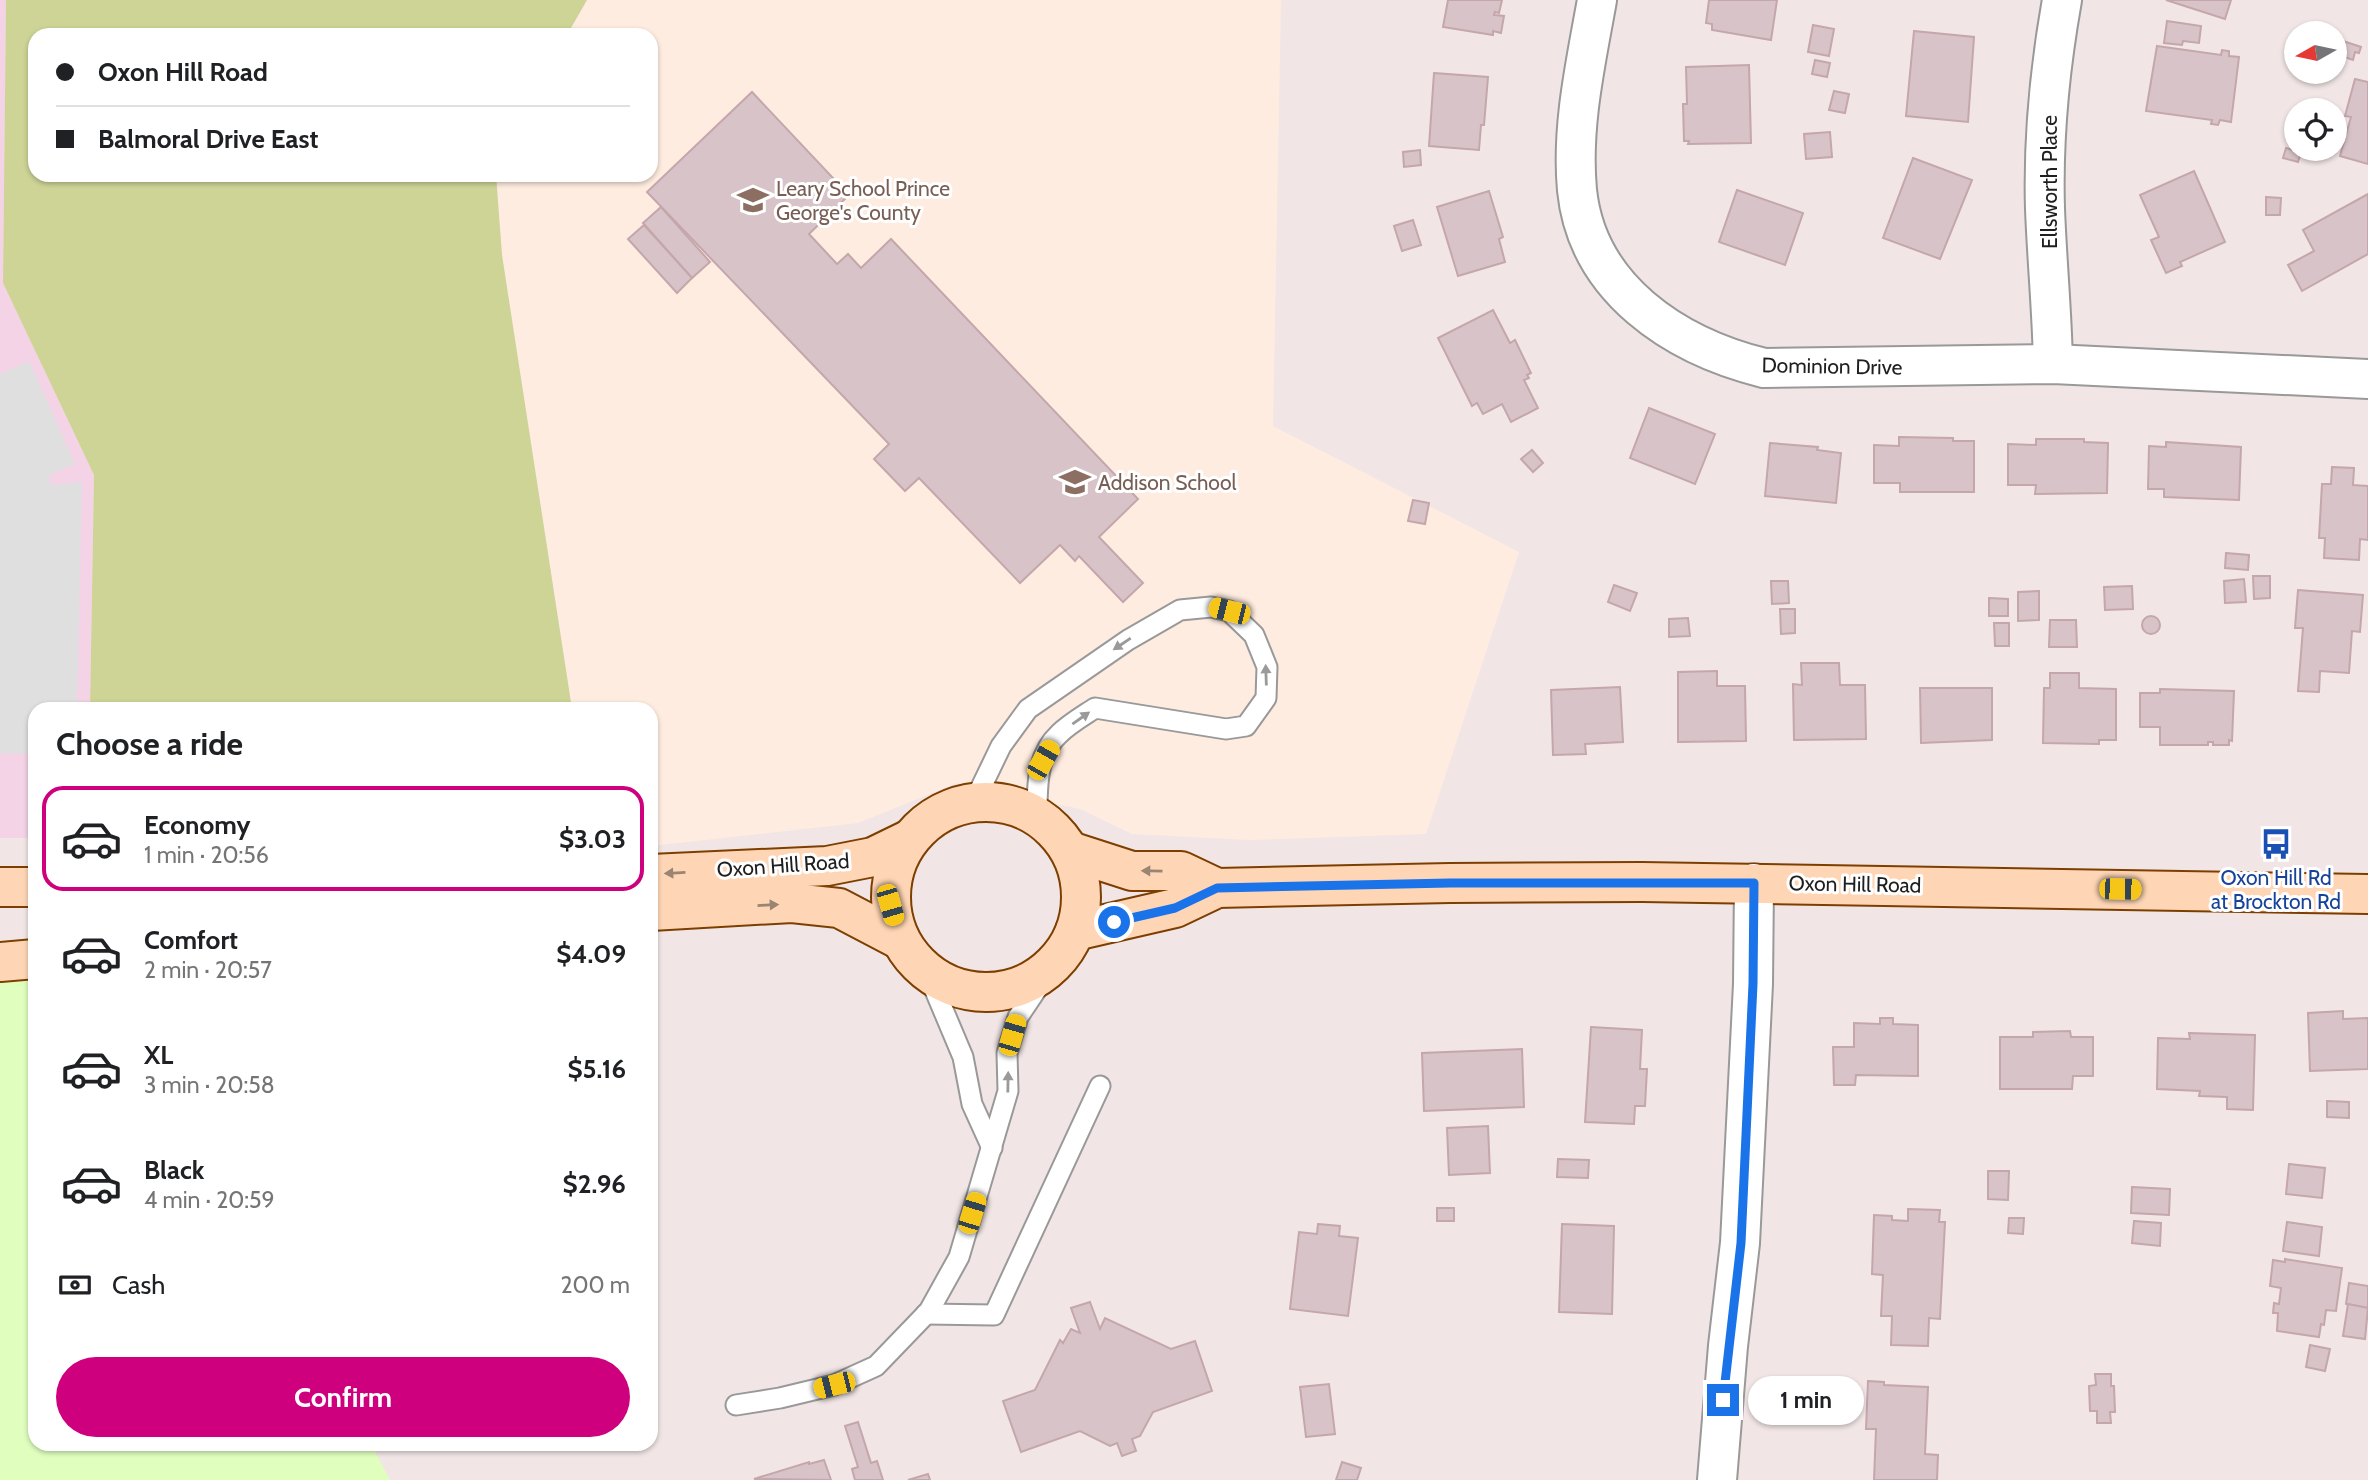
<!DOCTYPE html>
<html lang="en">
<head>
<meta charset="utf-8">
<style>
  body { margin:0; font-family:Cabin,sans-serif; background:#f6f6f6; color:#202124; height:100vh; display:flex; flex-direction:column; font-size:26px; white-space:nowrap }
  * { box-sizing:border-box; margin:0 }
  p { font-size:23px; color:#757577 }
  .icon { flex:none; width:38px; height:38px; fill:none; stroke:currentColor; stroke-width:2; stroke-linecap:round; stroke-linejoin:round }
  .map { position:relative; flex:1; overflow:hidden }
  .details { position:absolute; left:28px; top:702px; width:630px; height:749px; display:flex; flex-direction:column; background:#fff; border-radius:21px; box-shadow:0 2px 5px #0004 }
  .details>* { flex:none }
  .banner { position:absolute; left:28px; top:28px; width:630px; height:154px; border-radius:21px; box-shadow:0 2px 5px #0004; display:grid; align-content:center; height:154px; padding:0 28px; background:#fff }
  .needle { width:46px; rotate:261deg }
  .buttons { position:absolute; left:2284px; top:21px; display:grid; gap:14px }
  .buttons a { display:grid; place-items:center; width:63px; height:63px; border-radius:50%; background:#fff; box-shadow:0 2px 5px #0004; font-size:35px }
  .end { position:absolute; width:32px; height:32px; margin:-16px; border:9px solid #1a73e8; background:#fff; box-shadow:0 0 0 4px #fff }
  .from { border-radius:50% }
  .bubble { position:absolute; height:49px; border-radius:24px; background:#fff; box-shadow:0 2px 5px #0004; font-size:23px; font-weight:700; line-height:49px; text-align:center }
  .car { position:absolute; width:21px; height:42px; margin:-21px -10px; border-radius:9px; box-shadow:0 0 5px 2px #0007; background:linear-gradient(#f5c518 24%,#345 0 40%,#f5c518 0 76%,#345 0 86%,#f5c518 0) }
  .banner b { display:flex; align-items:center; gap:24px; height:66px; font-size:26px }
  .banner b+b { border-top:2px solid #e0e0e0 }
  .banner i { width:18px; height:18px; background:#202124 }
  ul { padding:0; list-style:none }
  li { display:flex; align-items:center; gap:21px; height:105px; margin:0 14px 10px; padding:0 14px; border:4px solid transparent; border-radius:21px }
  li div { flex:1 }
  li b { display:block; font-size:26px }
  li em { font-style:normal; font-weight:700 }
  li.active { border-color:#cf007d }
  li>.icon { width:63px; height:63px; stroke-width:1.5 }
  h2 { padding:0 28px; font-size:32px; line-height:84px }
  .pay { display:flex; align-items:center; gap:18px; height:77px; padding:0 28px; font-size:26px }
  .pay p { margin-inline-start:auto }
  .primary-button { display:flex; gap:14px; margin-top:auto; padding:14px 28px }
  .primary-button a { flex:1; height:80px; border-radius:42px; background:#cf007d; color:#fff; font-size:28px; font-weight:700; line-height:80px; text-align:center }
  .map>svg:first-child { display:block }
  .commercial { fill:#f3d3e5 }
  .education { fill:#ffece0 }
  .forest { fill:#ced496 }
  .park { fill:#e0ffbe }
  .parking { fill:#dfdfdf }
  .building { fill:#d8c4c8; stroke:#c4a6ab; stroke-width:2 }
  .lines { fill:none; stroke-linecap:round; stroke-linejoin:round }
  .lane-casing { stroke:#999; stroke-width:23 }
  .street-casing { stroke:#999; stroke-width:42 }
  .secondary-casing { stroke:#7d3f00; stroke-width:42 }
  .lane { stroke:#fff; stroke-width:19 }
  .street { stroke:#fff; stroke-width:38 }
  .secondary { stroke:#ffd6b5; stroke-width:38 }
  .oneway { fill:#9a9a9a }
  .oneway2 { fill:#9a8472 }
  .route { stroke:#1a73e8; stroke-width:9 }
  .labels { text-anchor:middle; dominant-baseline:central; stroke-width:6; stroke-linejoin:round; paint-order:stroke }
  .street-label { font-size:21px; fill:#1f1f1f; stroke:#fff }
  .education-label { font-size:21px; fill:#785e54; stroke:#fff; text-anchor:start }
  .transit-label { font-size:21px; fill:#164399; stroke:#fff }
</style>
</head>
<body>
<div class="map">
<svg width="2368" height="1480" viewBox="0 0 2368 1480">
  <rect width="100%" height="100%" fill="#f1e6e5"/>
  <path class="commercial" d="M0,0H6L3,283L94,475L90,709H35V838H0Z"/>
  <path class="education" d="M587,0H1281L1273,426L1519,552L1426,834L1250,840L1132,834L1080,809L957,783L858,823L651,846V709H572L502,255L496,175H651V35H567Z"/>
  <path class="forest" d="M6,0H587L567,35H35V175H496L502,255L572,709H90L94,475L3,283Z"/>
  <path class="park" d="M35,970V1444H371L390,1480H0V971Z"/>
  <path class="parking" d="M29,361L75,464L49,475L50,485L82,482L77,709H35V754L0,753V374Z"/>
  <g class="building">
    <path d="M1448,0H1502L1499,13L1495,12L1494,15L1504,16L1501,33L1493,31V35L1443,27Z"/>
    <path d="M1709,0H1777L1771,40L1712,30V24L1706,23Z"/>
    <path d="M2166,0H2231L2225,19Z"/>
    <path d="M2167,21L2201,26L2199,43L2183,41L2182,45L2164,43Z"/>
    <path d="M1813,25L1834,29L1829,56L1808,52Z"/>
    <path d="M1914,31L1974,37L1968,122L1906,116Z"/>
    <path d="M2340,40L2361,47L2359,53L2355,52L2353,60L2336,54Z"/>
    <path d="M2157,46L2221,55L2222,50L2229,51V56L2239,57L2231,122L2220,120L2218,125L2211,124L2212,120L2146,111Z"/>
    <path d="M1815,60L1830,63L1827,77L1812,74Z"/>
    <path d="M1749,65L1751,143L1688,144L1689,141H1684L1683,104H1687L1686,67Z"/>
    <path d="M1434,73L1488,77L1484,125H1481L1479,150L1429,146Z"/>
    <path d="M2355,79L2368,82V164L2340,156L2351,117L2345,116Z"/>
    <path d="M1834,91L1849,94L1845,113L1829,110Z"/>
    <path d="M752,92L849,195L809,234L837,264L848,254L861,268L891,239L1138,499L1099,537L1143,583L1123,602L1079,556L1075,561L1060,545L1020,583L919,478L905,491L874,459L889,444L647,192Z"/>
    <path d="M1830,132L1832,157L1806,159L1804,134Z"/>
    <path d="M2286,148L2301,152L2298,162L2283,158Z"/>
    <path d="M1420,150L1421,165L1404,167L1403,152Z"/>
    <path d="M1913,158L1972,180L1940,259L1883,238Z"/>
    <path d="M2194,171L2225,242L2180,262L2182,266L2166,273L2151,240L2159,237L2140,195Z"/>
    <path d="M1737,190L1803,213L1785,265L1719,242Z"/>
    <path d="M1489,191L1503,237L1499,239L1505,262L1458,276L1437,207Z"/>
    <path d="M2368,194V254L2302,291L2288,265L2314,251L2303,230Z"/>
    <path d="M2266,197L2281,198L2280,215H2266Z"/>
    <path d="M661,207L710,262L692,278L643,223Z"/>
    <path d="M1413,220L1421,245L1402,251L1394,226Z"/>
    <path d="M644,225L692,278L677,293L628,239Z"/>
    <path d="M1493,310L1510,343L1515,340L1531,373L1527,375L1529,378L1524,380L1538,408L1511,422L1502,404L1483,414L1477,403L1472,406L1438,338Z"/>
    <path d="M1649,408L1715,434L1695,484L1630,458Z"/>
    <path d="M1899,437L1953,438V441H1974V492H1900V483H1874V445L1899,446Z"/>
    <path d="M2036,439H2084V442L2108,443L2107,493L2035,494L2036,485H2008V444L2036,445Z"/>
    <path d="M2166,442L2241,447L2239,500L2164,497V489H2148L2149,446L2166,447Z"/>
    <path d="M1770,443L1818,447L1817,450L1841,453L1836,503L1765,496Z"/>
    <path d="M1532,450L1543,463L1533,472L1521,459Z"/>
    <path d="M2332,467L2354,468L2353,485L2368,486V540L2360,539L2359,560L2324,558L2325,538H2319L2322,484H2331Z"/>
    <path d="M1413,500L1429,503L1425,524L1408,521Z"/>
    <path d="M2226,553L2249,555L2248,570L2225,568Z"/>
    <path d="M2253,576H2270V598L2254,599Z"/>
    <path d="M2244,579L2246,602L2225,603L2224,581Z"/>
    <path d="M1771,581H1788L1789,603L1772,604Z"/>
    <path d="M1614,585L1637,593L1630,611L1608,602Z"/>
    <path d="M2132,586L2133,609L2105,610L2104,587Z"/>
    <path d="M2298,590L2363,595L2360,632L2352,631L2349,673L2320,671L2319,692L2298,691L2303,628H2295Z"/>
    <path d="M2039,591V620L2018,621V592Z"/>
    <path d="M1989,598L2008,599V616H1989Z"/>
    <path d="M1780,609H1795V633L1781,634Z"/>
    <circle cx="2151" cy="625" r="9"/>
    <path d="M1688,618L1690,636L1669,637V619Z"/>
    <path d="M2050,620H2076L2077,647H2049Z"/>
    <path d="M1994,623H2009V646H1995Z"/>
    <path d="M1801,663H1839L1840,685H1865L1866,739L1794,740L1793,684L1802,685Z"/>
    <path d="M1717,671V686H1745L1746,741L1678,742V672Z"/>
    <path d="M2050,673H2079V688L2116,689V740H2099V744L2043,743L2044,688H2050Z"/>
    <path d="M1620,687L1623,742L1585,744L1586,754L1553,755L1551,690Z"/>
    <path d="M1920,688H1992V740L1921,743Z"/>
    <path d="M2160,689L2234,691L2232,741L2229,740V745H2213V742H2208V745H2160V727H2140V693H2160Z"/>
    <path d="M2343,1011V1019L2368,1018V1069L2310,1071L2308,1013Z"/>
    <path d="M1880,1018H1893V1024L1918,1025V1076L1856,1075L1855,1085H1834L1833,1047H1854V1023L1880,1024Z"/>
    <path d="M1591,1027L1642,1030L1640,1069H1647L1645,1106H1635L1634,1124L1585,1122Z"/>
    <path d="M2070,1031L2071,1037H2093V1076H2073L2072,1089H2000V1037H2033V1032Z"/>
    <path d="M2189,1033L2255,1035L2253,1110L2227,1109V1097L2199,1096L2200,1091L2157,1089L2158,1038L2190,1039Z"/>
    <path d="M1522,1049L1524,1107L1424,1111L1422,1053Z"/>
    <path d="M2327,1101L2349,1102V1118L2327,1117Z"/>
    <path d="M1488,1126L1490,1173L1449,1175L1447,1128Z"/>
    <path d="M1558,1159L1589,1160L1588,1178L1557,1177Z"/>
    <path d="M2289,1164L2325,1168L2322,1198L2286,1194Z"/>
    <path d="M1988,1171H2009L2008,1200L1988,1199Z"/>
    <path d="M2132,1187L2170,1189L2169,1215L2131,1213Z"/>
    <rect x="1437" y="1208" width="17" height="13"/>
    <path d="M1908,1209L1940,1210L1939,1222H1945L1940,1319L1929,1318L1928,1346L1891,1345L1892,1316H1881L1883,1275L1872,1274L1874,1215L1892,1216V1220L1908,1221Z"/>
    <path d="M2009,1218H2024L2023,1234L2008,1233Z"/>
    <path d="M2134,1221L2161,1223L2160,1246L2132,1243Z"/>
    <path d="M2287,1222L2322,1227L2319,1256L2283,1251Z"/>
    <path d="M1318,1224L1340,1226L1339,1236L1358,1238L1348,1316L1290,1309L1299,1232L1317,1234Z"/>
    <path d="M1562,1224L1614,1226L1612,1314L1559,1312Z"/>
    <path d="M2285,1259L2342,1268L2336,1311L2326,1310L2324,1325L2321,1324L2319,1337L2277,1331L2278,1313H2273L2274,1303L2279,1304L2281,1288L2270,1286L2273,1260L2285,1262Z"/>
    <path d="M2349,1283L2368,1286V1308L2346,1304Z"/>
    <path d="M1090,1302L1100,1329L1105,1318L1171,1349L1195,1341L1212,1391L1153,1412L1140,1436L1132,1439L1136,1451L1122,1456L1117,1443L1110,1446L1080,1431L1021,1452L1003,1401L1035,1390L1060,1340L1063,1343L1071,1329L1080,1333L1071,1308Z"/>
    <path d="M2348,1304L2368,1308L2365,1339L2343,1336Z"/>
    <path d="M2310,1345L2330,1349L2325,1371L2306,1367Z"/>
    <path d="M2095,1374H2111V1386H2114L2115,1412H2110L2111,1423H2097V1411H2090L2089,1386L2096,1385Z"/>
    <path d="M1868,1381L1884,1382V1385L1928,1387L1925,1454L1938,1455L1937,1480H1874L1876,1429H1866Z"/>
    <path d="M1329,1384L1335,1434L1306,1437L1300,1387Z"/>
    <path d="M858,1422L871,1463L877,1461L883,1480H855L852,1469L858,1467L845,1426Z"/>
    <path d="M824,1460L831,1480L754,1479L809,1462V1464Z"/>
    <path d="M1342,1462L1361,1468L1357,1480H1336Z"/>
    <path d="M928,1474L930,1480H908Z"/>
  </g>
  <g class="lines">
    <defs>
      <g id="lane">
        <path d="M974,802L1001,746L1028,709L1128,640L1180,610L1211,607L1229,611L1254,635L1267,667L1266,698L1246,726L1226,729L1095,708C1083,716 1069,724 1059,734C1036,755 1037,789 1037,818"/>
        <path d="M928,974L963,1057L972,1104L992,1148"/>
        <path d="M926,1314L994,1315L1100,1086"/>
        <path d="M736,1405L780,1398L834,1385L876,1366L929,1311L959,1257L1008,1091L1007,1053L1018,1017L1051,968"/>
      </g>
      <g id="street">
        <path d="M1597,0C1586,62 1571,126 1577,190C1587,289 1675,346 1764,368L2053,364L2368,379"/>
        <path d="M2053,364C2052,312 2047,261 2045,209C2043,140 2050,67 2062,0"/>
        <path d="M1717,1480L1728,1346L1740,1243L1753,984L1754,883"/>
      </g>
      <g id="secondary">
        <circle cx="986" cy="897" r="95"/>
        <path d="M1070,851L1132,871H1181L1217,888"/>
        <path d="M651,874L827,866L873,857L910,839"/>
        <path d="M0,887H35"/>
        <path d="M651,911L792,903L839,908L900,940"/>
        <path d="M1075,931L1175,908L1217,888L1450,883L1642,882L2368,894"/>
        <path d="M0,962L35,959"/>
      </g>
    </defs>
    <use href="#lane" class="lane-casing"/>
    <use href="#street" class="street-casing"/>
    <use href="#secondary" class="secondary-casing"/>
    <use href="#lane" class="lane"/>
    <use href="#street" class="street"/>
    <use href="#secondary" class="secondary"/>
  </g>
  <defs><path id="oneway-solid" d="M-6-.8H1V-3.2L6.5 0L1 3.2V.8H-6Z" transform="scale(1.75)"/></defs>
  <g class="oneway">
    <use href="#oneway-solid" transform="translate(1122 644) rotate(146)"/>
    <use href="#oneway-solid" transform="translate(1266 675) rotate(-92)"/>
    <use href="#oneway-solid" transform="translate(1081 718) rotate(-35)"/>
    <use href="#oneway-solid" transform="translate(1008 1082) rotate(-89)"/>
  </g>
  <g class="oneway2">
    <use href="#oneway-solid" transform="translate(1152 871) rotate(-179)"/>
    <use href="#oneway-solid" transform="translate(675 873) rotate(177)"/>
    <use href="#oneway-solid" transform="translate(768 905) rotate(-3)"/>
  </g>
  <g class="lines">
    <path class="route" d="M1114,922L1175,908L1217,888L1450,883H1754L1753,984L1741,1243L1723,1400"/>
  </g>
  <defs>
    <symbol id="school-bare" viewBox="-9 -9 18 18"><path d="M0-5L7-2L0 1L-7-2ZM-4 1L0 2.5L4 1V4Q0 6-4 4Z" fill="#8d6e63" stroke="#fff" stroke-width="2.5" paint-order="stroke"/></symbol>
    <symbol id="bus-bare" viewBox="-9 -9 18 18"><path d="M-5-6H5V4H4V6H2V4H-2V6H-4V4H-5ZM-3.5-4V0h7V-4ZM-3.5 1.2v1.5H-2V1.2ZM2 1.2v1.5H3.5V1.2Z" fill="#1a4fb4" stroke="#fff" stroke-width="2.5" paint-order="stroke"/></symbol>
  </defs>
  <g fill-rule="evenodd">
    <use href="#school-bare" x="731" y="178" width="44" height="44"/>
    <use href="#school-bare" x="1053" y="460" width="44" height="44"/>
    <use href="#bus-bare" x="2254" y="822" width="44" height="44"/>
  </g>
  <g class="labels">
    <g class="street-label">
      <text transform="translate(2049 182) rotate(-90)">Ellsworth Place</text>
      <text transform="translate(1832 366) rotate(1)">Dominion Drive</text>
      <text transform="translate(783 865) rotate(-4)">Oxon Hill Road</text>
      <text transform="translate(1855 884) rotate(1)">Oxon Hill Road</text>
    </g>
    <g class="education-label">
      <text x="776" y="188">Leary School Prince<tspan x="776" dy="24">George's County</tspan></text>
      <text x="1098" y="482">Addison School</text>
    </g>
    <g class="transit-label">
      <text x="2276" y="877">Oxon Hill Rd<tspan x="2276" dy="24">at Brockton Rd</tspan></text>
    </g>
  </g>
</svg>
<div class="buttons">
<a><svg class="needle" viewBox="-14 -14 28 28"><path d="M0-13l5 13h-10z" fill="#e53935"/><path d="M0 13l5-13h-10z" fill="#757577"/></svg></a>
<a><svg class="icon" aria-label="locate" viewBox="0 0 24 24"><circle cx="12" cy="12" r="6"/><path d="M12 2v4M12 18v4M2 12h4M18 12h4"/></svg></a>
</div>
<i class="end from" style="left:1114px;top:922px"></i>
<i class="end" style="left:1723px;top:1400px"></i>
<div class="bubble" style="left:1748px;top:1376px;width:116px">1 min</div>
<i class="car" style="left:1229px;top:611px;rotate:284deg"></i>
<i class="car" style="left:1043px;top:760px;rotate:30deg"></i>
<i class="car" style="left:2120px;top:889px;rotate:91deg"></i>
<i class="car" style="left:890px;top:905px;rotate:164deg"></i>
<i class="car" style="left:1012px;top:1035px;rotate:16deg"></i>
<i class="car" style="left:972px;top:1213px;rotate:17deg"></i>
<i class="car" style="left:834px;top:1385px;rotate:256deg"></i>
<div class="banner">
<b><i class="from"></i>Oxon Hill Road</b>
<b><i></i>Balmoral Drive East</b>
</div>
<section class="details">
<h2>Choose a ride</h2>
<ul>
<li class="active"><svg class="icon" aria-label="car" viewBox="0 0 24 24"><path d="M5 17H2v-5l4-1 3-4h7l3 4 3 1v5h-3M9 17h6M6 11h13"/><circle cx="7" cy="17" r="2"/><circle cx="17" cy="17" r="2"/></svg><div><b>Economy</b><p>1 min · 20:56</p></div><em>$3.03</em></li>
<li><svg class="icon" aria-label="car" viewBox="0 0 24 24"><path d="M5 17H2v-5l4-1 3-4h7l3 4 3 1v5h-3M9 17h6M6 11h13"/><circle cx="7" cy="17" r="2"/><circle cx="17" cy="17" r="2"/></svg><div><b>Comfort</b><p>2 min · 20:57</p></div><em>$4.09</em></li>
<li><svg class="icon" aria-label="car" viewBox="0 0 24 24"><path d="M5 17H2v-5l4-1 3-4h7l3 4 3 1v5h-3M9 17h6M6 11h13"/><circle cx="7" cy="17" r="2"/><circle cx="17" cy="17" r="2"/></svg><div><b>XL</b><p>3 min · 20:58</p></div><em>$5.16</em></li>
<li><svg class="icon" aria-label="car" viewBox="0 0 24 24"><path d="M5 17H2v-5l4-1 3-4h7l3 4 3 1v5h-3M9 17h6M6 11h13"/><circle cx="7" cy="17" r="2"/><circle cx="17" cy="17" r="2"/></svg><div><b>Black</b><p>4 min · 20:59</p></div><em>$2.96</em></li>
</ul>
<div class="pay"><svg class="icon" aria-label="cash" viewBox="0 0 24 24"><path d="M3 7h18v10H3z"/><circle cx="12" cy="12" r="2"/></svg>Cash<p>200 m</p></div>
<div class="primary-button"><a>Confirm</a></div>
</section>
</div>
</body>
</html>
